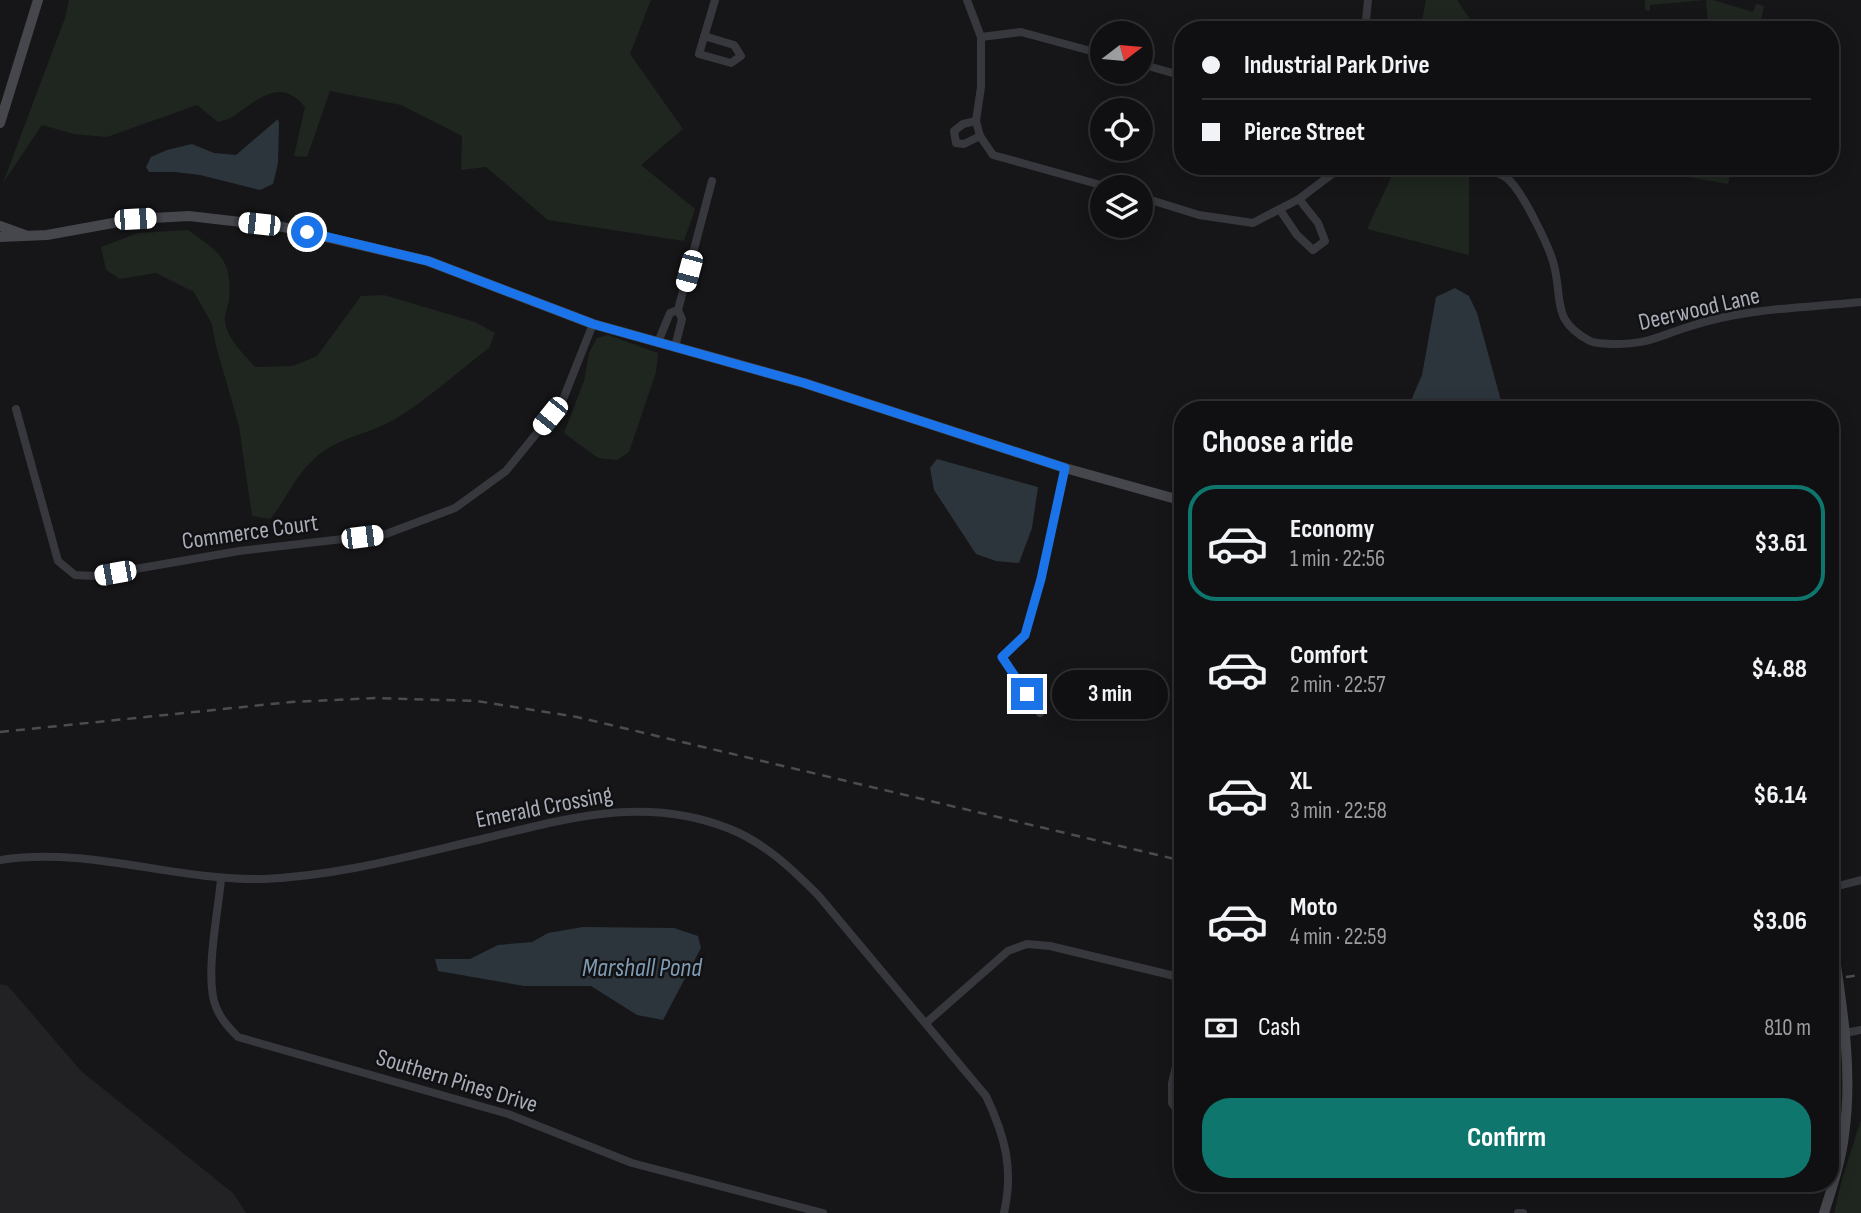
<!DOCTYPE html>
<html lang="en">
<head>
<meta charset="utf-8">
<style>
  body { margin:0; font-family:"Sofia Sans Condensed",sans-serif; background:#1e1e20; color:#f1f3f6; height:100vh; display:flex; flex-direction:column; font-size:26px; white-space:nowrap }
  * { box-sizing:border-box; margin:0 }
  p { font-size:23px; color:#9c9d9f }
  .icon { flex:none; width:38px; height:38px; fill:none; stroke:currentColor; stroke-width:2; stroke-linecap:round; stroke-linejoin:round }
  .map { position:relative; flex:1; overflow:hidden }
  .side { position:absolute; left:1174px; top:401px; width:665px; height:791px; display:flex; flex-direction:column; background:#101012; border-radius:28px; box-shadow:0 4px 18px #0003,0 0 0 2px #303032 }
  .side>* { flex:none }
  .banner { position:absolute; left:1174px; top:21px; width:665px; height:154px; border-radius:28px; box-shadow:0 4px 18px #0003,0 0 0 2px #303032; display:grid; align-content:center; height:154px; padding:0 28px; background:#101012 }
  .needle { width:46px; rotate:74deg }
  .buttons { position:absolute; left:1090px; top:21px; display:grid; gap:14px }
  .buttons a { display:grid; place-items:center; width:63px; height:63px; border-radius:50%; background:#101012; box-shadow:0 4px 18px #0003,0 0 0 2px #303032; font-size:35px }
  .end { position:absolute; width:32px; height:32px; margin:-16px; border:9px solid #1a73e8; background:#fff; box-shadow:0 0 0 4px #fff }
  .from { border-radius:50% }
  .bubble { position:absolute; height:49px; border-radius:24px; background:#101012; box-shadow:0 4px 18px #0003,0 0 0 2px #303032; font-size:23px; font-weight:700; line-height:49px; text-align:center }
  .car { position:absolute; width:21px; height:42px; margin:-21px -10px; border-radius:9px; box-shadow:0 0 5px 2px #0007; background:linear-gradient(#fff 24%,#345 0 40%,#fff 0 76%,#345 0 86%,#fff 0) }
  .banner b { display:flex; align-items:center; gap:24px; height:66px; font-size:26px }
  .banner b+b { border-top:2px solid #303032 }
  .banner i { width:18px; height:18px; background:#f1f3f6 }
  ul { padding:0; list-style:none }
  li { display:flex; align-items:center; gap:21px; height:116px; margin:0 14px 10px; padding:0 14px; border:4px solid transparent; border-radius:28px }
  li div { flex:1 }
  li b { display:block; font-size:26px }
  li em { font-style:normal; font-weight:700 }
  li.on { border-color:#0f766e }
  li>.icon { width:63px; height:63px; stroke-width:1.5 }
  h2 { padding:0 28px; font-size:32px; line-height:84px }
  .pay { display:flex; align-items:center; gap:18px; height:77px; padding:0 28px; font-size:26px }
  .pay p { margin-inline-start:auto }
  .button { display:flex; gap:14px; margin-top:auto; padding:14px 28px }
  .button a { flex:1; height:80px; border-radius:28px; background:#0f766e; color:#fff; font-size:28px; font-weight:700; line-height:80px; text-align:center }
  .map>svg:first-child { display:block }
  .built { fill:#222225 }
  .green { fill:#1e261f }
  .water { fill:#2c353c }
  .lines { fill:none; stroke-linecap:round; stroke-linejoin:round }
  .street { stroke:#37383d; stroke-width:8 }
  .secondary { stroke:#45474d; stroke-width:10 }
  .rail { stroke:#4a4c52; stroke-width:2.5; stroke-dasharray:9 7; stroke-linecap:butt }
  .route { stroke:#1a73e8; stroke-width:9 }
  .labels { text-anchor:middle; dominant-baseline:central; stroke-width:5; stroke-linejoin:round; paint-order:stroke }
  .street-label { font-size:24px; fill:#a8adb8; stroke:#111113 }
  .water-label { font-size:26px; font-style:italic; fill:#7f9bb3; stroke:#111113 }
</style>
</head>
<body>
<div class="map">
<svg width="1861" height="1213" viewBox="0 0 1861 1213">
  <rect width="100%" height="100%" fill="#161618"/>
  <path class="built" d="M0,984L8,986L81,1071L234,1194L246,1213H0Z"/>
  <g class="green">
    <path d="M69,0H651L630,54L683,129L641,165L695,209L684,241L548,220L486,167L461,170L462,136L401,105L330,91L307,157L294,156L305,107C282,78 261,97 238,113C233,118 225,120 218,122L197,105L107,137L74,134L42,125L3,183L65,18Z"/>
    <path d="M1426,0H1457L1477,30H1420Z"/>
    <path d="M1645,0H1713L1753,12L1756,4L1764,6L1759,30H1628L1708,24L1706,0L1650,5V11L1645,10Z"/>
    <path d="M1394,166H1469V255L1367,229L1390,180Z"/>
    <path d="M1666,166H1732L1728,184L1683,176Z"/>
    <path d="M188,230C220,253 232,258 229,300C228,307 224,315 225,322C228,340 243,353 255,367L293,366L317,356L361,296L384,295L475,322L495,333L489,348C460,370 427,400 395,419C370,434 335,438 314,459C294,477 287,499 270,519L252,516L239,426L216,346L212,324L194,292L156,273L120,279L106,270L101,247L138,233Z"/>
    <path d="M608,335L658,353L656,372L629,452L617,460L598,458L564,433L584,381L589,353L597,338Z"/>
    <path d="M1861,1120V1213H1834L1842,1179Z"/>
  </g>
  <g class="water">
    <path d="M278,119L279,124L278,163L273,184L260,190L200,175L175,172H149L146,167L151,157L167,150L192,144L214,153L236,155Z"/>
    <path d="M1455,288L1469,296L1477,313L1503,408L1400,409V408L1410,403L1422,375L1436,297Z"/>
    <path d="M937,459L1038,487L1032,528L1019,563L996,561L976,554L934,490L930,468Z"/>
    <path d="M583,927L674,928L698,936L701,948L663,1020L637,1015L591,986H524L438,971L435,959H470L498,945L532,942L548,933Z"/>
  </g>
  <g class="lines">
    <g class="street">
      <path d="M967,0L981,37V87L976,121L980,136L993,155L1108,187"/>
      <path d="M1365,30L1368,0"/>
      <path d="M704,36L734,45L741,56L731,63L699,54L715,0"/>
      <path d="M981,37L1021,32L1102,54"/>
      <path d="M1141,64L1183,76"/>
      <path d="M976,121L963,124L954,131L956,143L964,144L980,136"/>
      <path d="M1485,169C1494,171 1503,174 1509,180C1523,193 1549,246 1554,265C1563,301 1551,320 1590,341C1596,344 1604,343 1611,344C1646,345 1656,337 1688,327C1743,308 1804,308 1861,302"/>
      <path d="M1141,197L1199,215L1253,223L1299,199L1332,174L1335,166"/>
      <path d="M1280,210L1297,235L1313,250L1325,241L1318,223L1299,199"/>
      <path d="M658,342L670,313L678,310"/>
      <path d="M675,347L682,319L678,310L712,181"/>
      <path d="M16,409L58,561L75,575L95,576L239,551L386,534L455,508L506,471L562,402L593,324"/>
      <path d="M1040,713L1002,657L1025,635L1041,579L1065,468"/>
      <path d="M0,860C88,846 175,881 263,879C339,876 413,855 486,838C569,818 647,795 730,829C765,843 792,869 818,895L986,1096C1005,1136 1014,1169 1004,1213"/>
      <path d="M221,879C218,913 206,969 214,1001C218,1016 228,1027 238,1037L508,1114L632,1163L823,1213"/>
      <path d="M1830,888L1861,880"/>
      <path d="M926,1023L1008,951L1027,944L1050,946L1183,978"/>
      <path d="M1845,1033L1861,1030"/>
      <path d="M1183,1038L1172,1083V1103L1183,1119"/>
      <path d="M1349,1183L1352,1186L1356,1183"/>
      <path d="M1518,1213H1523"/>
    </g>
    <g class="secondary">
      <path d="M0,123L38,0"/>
      <path d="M0,226L25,235"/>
      <path d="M0,237L47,235L135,219L189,216L283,227L428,261L593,324L804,383L1065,468L1183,501"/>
      <path d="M1824,1213C1832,1188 1841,1161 1844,1135C1854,1065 1840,995 1830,925"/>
    </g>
    <g class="rail">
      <path d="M0,732L291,702L375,698L477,701L577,717L1183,861"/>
      <path d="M1830,979L1861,975"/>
    </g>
  </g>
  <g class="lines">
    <path class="route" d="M307,232L428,261L593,324L804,383L1065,468L1041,579L1025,635L1002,657L1027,694"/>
  </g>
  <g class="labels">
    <g class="street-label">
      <text transform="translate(1699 309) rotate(-13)">Deerwood Lane</text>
      <text transform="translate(250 532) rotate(-8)">Commerce Court</text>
      <text transform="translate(544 807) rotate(-11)">Emerald Crossing</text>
      <text transform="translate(457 1081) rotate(17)">Southern Pines Drive</text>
    </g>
    <g class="water-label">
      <text x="642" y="968">Marshall Pond</text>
    </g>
  </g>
</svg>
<div class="buttons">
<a><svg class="needle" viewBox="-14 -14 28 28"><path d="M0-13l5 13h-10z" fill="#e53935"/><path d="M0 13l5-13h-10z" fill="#9c9d9f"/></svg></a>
<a><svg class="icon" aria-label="locate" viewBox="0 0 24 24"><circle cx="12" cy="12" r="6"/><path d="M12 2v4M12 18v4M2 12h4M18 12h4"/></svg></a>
<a><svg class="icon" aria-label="layers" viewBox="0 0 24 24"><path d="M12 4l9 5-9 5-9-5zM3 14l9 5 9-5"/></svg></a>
</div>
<i class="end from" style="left:307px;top:232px"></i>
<i class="end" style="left:1027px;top:694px"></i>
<div class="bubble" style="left:1052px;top:670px;width:116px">3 min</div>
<i class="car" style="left:135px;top:219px;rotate:87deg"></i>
<i class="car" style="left:259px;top:224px;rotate:276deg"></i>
<i class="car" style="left:689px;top:271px;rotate:195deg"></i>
<i class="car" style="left:550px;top:416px;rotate:219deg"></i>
<i class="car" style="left:362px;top:537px;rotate:83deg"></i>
<i class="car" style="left:115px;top:573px;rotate:260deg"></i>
<div class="banner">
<b><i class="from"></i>Industrial Park Drive</b>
<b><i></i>Pierce Street</b>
</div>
<section class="side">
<h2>Choose a ride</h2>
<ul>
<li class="on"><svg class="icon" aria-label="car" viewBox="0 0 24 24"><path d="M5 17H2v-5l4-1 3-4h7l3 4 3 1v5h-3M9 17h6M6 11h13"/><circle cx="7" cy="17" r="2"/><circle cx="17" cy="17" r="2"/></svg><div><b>Economy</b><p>1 min · 22:56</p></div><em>$3.61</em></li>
<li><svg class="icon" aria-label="car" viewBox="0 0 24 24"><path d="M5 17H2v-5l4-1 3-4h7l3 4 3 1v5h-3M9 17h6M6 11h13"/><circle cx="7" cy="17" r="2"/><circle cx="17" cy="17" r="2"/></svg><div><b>Comfort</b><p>2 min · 22:57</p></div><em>$4.88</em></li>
<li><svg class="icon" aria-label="car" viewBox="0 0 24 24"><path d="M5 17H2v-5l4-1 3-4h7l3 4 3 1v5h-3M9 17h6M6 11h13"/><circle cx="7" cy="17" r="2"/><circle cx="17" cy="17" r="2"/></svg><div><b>XL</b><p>3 min · 22:58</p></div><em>$6.14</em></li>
<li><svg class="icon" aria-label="car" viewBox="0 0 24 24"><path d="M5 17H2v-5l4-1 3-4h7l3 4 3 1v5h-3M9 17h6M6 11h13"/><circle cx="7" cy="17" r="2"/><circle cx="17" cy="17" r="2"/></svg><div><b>Moto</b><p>4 min · 22:59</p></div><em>$3.06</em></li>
</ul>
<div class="pay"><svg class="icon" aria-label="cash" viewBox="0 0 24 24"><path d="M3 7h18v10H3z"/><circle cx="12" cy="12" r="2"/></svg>Cash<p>810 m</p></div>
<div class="button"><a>Confirm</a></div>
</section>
</div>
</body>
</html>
